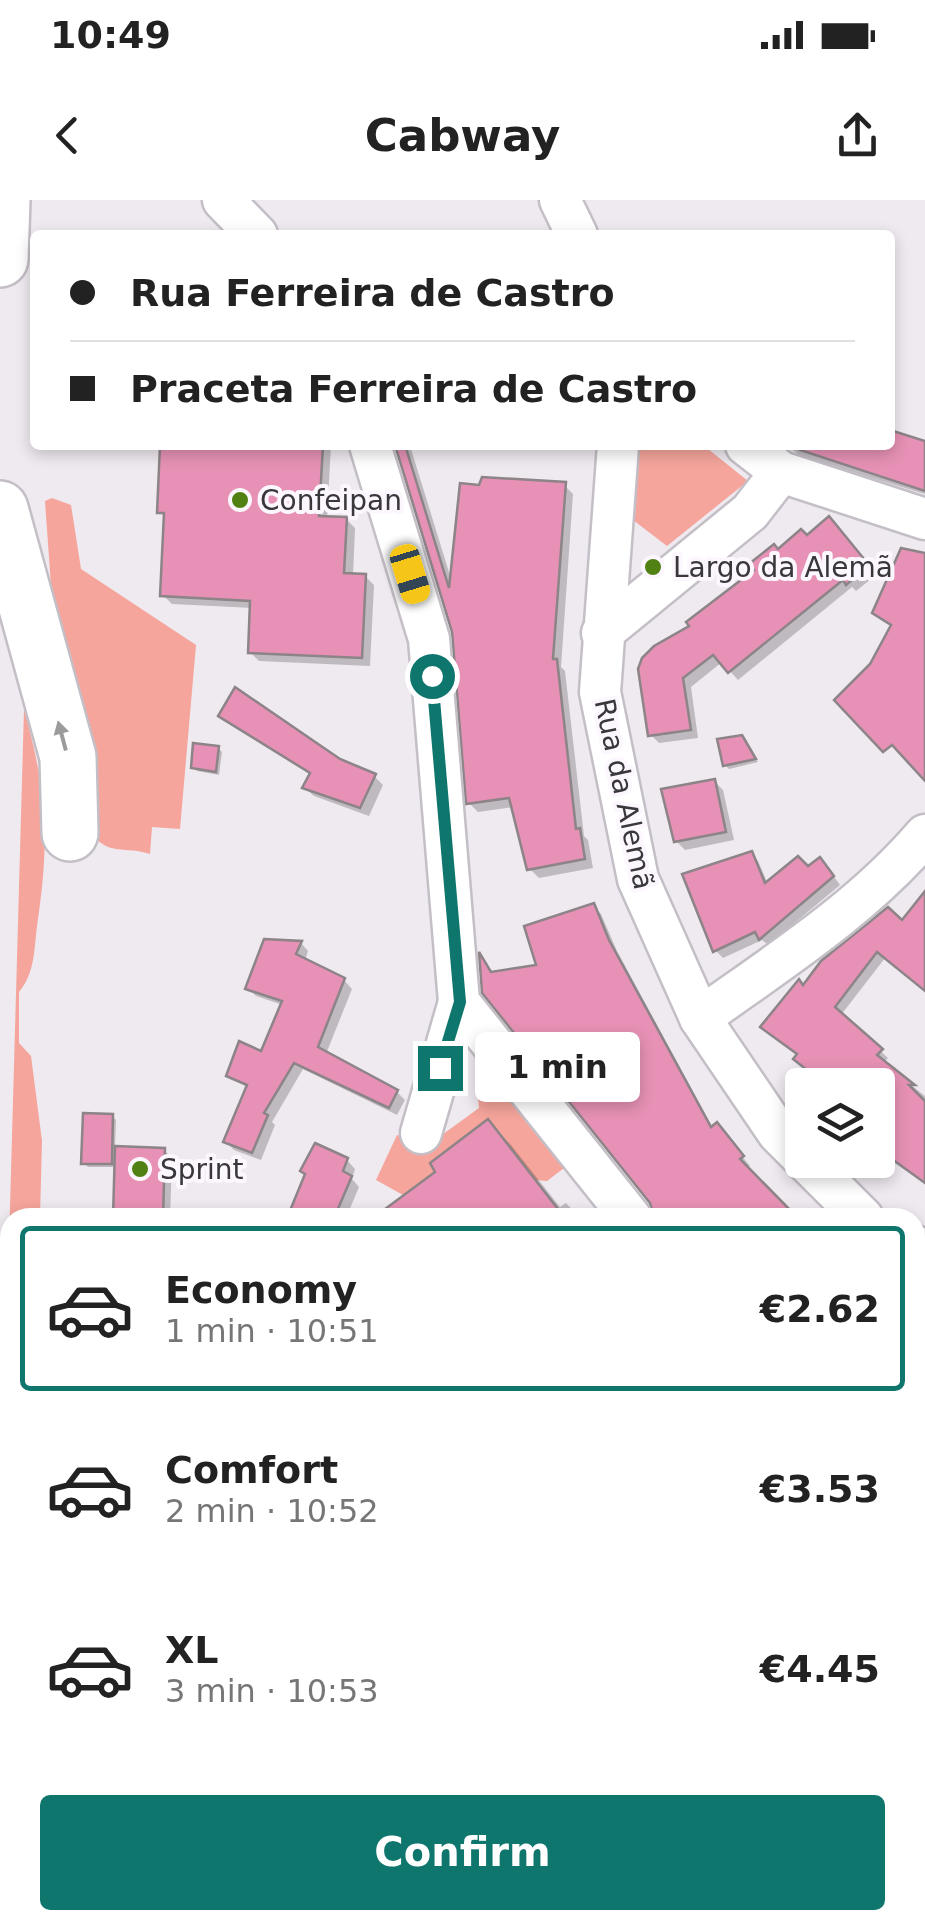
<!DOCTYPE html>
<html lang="en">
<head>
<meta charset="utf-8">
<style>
  body { margin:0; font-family:"DejaVu Sans",sans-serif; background:#f2f2f2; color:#222; height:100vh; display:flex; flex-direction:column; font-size:38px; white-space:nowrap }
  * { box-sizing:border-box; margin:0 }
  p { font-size:32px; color:#767676 }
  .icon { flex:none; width:55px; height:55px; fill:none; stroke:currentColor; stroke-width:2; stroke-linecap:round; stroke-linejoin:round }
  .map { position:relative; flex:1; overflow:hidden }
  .sheet { position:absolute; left:0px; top:1008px; width:925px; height:722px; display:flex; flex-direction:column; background:#fff; border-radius:30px 30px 0 0; box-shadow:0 5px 15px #0003 }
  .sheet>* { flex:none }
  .guide { position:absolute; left:30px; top:30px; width:865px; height:220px; border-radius:10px; box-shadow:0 5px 15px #0003; display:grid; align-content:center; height:220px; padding:0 40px; background:#fff }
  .buttons { position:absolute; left:785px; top:868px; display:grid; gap:20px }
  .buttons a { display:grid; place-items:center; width:110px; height:110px; border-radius:10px; background:#fff; box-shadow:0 5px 15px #0003; font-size:50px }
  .end { position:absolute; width:45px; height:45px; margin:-22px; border:12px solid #0f766e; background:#fff; box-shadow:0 0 0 5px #fff }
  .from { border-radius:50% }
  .bubble { position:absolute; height:70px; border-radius:10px; background:#fff; box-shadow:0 5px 15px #0003; font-size:32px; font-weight:700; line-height:70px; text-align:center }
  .car { position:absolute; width:30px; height:60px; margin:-30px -15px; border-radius:12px; box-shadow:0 0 8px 2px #0007; background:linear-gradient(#f5c518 24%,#345 0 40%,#f5c518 0 76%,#345 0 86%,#f5c518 0) }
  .guide b { display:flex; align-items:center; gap:35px; height:95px; font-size:38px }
  .guide b+b { border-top:2px solid #e0e0e0 }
  .guide i { width:25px; height:25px; background:#222 }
  ul { padding:18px 0 0; list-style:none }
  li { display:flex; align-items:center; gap:30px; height:165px; margin:0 20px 15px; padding:0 20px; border:5px solid transparent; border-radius:10px }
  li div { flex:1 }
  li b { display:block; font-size:38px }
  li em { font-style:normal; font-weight:700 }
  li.current { border-color:#0f766e }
  li>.icon { width:90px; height:90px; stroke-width:1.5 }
  .action { display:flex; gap:20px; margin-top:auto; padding:20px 40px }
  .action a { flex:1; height:115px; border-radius:10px; background:#0f766e; color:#fff; font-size:40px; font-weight:700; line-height:115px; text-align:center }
  .status { display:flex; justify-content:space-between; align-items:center; height:70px; padding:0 50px; background:#fff; direction:ltr }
  .status svg { height:28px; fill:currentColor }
  header { display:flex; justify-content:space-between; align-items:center; height:130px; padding:0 40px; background:#fff; font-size:45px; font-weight:700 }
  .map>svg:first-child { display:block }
  .built { fill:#e6dce9 }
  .green { fill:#f5a59b }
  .shadow { fill:#0003 }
  .building { fill:#e691b5; stroke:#8c8487; stroke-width:2.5 }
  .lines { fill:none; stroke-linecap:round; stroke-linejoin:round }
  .minor-casing { stroke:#c4bfc6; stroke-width:45 }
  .highway-casing { stroke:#c4bfc6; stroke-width:60 }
  .minor { stroke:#fff; stroke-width:40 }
  .highway { stroke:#fff; stroke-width:55 }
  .oneway { fill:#9c9b9c }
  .route { stroke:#0f766e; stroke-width:12 }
  .poi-dot { fill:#508112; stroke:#fcf7fe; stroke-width:4 }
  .labels { text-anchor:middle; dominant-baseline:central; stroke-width:8; stroke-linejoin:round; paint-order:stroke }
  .poi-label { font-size:28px; fill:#39373a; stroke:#fcf7fe; text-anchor:start }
  .street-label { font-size:28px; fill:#39373a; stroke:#fcf7fe }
</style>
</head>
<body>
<div class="status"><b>10:49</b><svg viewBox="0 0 49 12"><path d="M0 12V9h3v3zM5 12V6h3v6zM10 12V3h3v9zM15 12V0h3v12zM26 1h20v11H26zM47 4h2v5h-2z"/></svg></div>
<header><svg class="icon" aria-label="back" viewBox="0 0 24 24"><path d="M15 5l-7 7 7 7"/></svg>Cabway<svg class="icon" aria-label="share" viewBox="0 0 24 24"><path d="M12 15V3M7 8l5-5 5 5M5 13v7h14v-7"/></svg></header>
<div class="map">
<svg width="925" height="1728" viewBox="0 0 925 1728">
  <rect width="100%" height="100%" fill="#efe9f0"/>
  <path class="built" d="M132,1720H370L369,1728H151Z"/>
  <g class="green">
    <path d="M637,245H703L748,281L667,346L633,320Z"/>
    <path d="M52,298L71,305L81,369L196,445L180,629L152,627L150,654C127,646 106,656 92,633V545L84,503L52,400L45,301Z"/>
    <path d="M24,509C47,593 50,639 37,726C34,750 35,773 19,792V843L31,856L42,941L40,1017L10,1018V1505L0,1528V1364Z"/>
    <path d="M490,875L564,968L547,981L536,980L488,919L430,963L435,971L403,995L376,980L397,935L428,945L479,908L477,886Z"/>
    <path d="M915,1466L925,1472V1500L915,1515Z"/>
    <path d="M132,1720H214L219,1728H151Z"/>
  </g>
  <g class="shadow">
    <path d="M890,233L925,244V294L802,257L786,245H890Z"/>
    <path d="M163,245H331L327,319H346L355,328L353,376H365L374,385L370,466L259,461L250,452L253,408L172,404L163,395L166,319L160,312Z"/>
    <path d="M397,245H407L411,249L452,382L564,285L573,294L561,467L565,471L584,636L588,640L593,668L539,678L530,669L514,607L478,612L469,603L454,432Z"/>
    <path d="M837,328L876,375L856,391L852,387L738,480L722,462L691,487L698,538L659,543L651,535L693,426L778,352Z"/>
    <path d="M221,516L374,576L383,585L369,616L314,596L305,588L311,575Z"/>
    <path d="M745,542L758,562L729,569L725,565Z"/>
    <path d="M218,548L222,552L219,575L197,571L193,567Z"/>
    <path d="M714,581L723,590L734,640L685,650L676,641Z"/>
    <path d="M751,654L758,661L768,684L808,669L827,667L840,685L768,745L762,740L723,758L715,750Z"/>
    <path d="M593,706L601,714L617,751L713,928L724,934L750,966L746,969L652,1002L484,792L482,759L493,775L540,767Z"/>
    <path d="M925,707V790L885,758L841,815L888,858L883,863L925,896V983L890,957L886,962L878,955V885H819L821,880L799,855L804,787Z"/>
    <path d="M301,743L308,751L305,761L344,780L352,789L326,854L397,892L405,900L397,915L303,869L272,922L275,925L261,960L234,950L226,942L248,888L229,875L262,854L283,805L256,796L248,788Z"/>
    <path d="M112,916L116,920L115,948L164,950L172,958L170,1018H115L117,967H88L84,963Z"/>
    <path d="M488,922L511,945L560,1007L566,1003L580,1018H381L438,972Z"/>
    <path d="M347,960L355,969L352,979L359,987L346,1018H289Z"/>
    <path d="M915,1146L925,1155V1261L915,1253Z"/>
    <path d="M915,1346L925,1355V1450L915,1444Z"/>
    <path d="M915,1533L925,1540V1583L915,1596Z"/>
    <path d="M488,1720H560L559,1728H487Z"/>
  </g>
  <g class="building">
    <path d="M890,230L925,241V291L800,250L801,245H890Z"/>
    <path d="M160,245H323L319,316L347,317L344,373L366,374L362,458L248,453L250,401L160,396L164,313H157Z"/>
    <path d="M395,245H405L449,388L460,283L479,285L482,277L566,282L553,459H557L576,629L580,628L585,659L527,670L509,598L466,604L452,432Z"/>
    <path d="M829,316L869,365L846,385L843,380L728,473L713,455L683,478L691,530L648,536L638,469L642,458L654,446L689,426L686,422L754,370L749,364L774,344L778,349L801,329L807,335Z"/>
    <path d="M901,348L925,353V581L892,545L883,552L834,500L870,464L891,425L872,413Z"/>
    <path d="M235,487L340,559L376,574L360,608L302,588L310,573L218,516Z"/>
    <path d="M742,535L756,559L723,566L717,539Z"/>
    <path d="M193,543L219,546L216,572L191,568Z"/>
    <path d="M715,579L726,632L674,642L661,589Z"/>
    <path d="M752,651L765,683L798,656L808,666L820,657L834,676L759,740L755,732L713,752L682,674Z"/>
    <path d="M925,691V791L877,752L835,807L883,849L877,855L915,885H909L925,901V983L878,949V885H826L793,859L797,854L760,827L799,779L803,785L821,761L888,707L902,720Z"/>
    <path d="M594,703L609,740L711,927L717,922L744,956L740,959L798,1018H654L650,1003L482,793L479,752L491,772L536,765L524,726Z"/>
    <path d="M264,739L302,741L296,754L345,778L318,847L398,890L389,908L294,863L264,913L268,915L252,953L223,942L247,885L226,876L239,841L261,851L282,801L245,789Z"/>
    <path d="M83,913L113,914L112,964H81Z"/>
    <path d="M488,919L565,1018H373L435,972L430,963Z"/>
    <path d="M315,943L348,958L343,971L352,976L334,1018H287L305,974L300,971Z"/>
    <path d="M115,946L165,948L163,1018H113Z"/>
  </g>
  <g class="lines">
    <defs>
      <g id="minor">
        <path d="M223,0L257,35"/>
        <path d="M560,0L577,35"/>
        <path d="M370,245L429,439L459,802L631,1018"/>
        <path d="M618,245L600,492L638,679L700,818L778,933L802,957"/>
        <path d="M746,245L781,272L925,319"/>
        <path d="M602,433L750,312L781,272"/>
        <path d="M700,818C778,762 862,709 925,635"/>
        <path d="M421,933L459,802"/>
        <path d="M805,960L863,1018"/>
        <path d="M915,1046L925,1050"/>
        <path d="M915,1301L925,1309"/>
        <path d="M451,1728L452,1720"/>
      </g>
      <g id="highway">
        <path d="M0,59L2,0"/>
        <path d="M0,309L68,557L70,633"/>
        <path d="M0,1582L10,1560"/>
      </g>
    </defs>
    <use href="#minor" class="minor-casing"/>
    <use href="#highway" class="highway-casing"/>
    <use href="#minor" class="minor"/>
    <use href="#highway" class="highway"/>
  </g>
  <defs><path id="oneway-solid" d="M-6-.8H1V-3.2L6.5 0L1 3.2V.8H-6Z" transform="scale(2.5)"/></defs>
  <use class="oneway" href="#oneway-solid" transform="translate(62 536) rotate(-105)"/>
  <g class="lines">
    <path class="route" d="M432,476L460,802L440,868"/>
  </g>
  <g class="poi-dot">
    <circle cx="240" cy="300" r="10"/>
    <circle cx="653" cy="367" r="10"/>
    <circle cx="140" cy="969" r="10"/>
  </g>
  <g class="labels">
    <g class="poi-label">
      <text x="260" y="300">Confeipan</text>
      <text x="673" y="367">Largo da Alemã</text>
      <text x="160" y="969">Sprint</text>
    </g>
    <g class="street-label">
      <text transform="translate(624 594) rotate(78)">Rua da Alemã</text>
    </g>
  </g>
</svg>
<div class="buttons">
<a><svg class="icon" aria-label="layers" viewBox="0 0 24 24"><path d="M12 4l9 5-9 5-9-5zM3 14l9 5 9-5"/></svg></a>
</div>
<i class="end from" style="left:432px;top:476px"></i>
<i class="end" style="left:440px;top:868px"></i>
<div class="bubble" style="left:475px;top:832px;width:165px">1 min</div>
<i class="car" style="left:410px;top:374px;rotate:163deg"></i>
<div class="guide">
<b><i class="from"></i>Rua Ferreira de Castro</b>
<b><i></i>Praceta Ferreira de Castro</b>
</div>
<section class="sheet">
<ul>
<li class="current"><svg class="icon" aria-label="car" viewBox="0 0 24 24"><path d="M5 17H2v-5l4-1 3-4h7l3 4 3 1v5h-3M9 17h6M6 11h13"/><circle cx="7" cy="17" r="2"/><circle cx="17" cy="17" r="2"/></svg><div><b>Economy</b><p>1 min · 10:51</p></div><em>€2.62</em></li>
<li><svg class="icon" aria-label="car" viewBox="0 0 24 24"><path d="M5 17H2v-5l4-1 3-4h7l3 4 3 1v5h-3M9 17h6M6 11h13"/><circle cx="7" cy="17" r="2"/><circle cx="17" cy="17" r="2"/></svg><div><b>Comfort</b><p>2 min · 10:52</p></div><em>€3.53</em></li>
<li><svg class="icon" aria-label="car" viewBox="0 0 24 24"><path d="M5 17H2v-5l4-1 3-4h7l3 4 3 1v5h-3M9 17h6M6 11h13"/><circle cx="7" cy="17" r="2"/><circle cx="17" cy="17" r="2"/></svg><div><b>XL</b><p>3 min · 10:53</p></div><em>€4.45</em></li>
</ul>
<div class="action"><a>Confirm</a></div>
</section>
</div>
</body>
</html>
